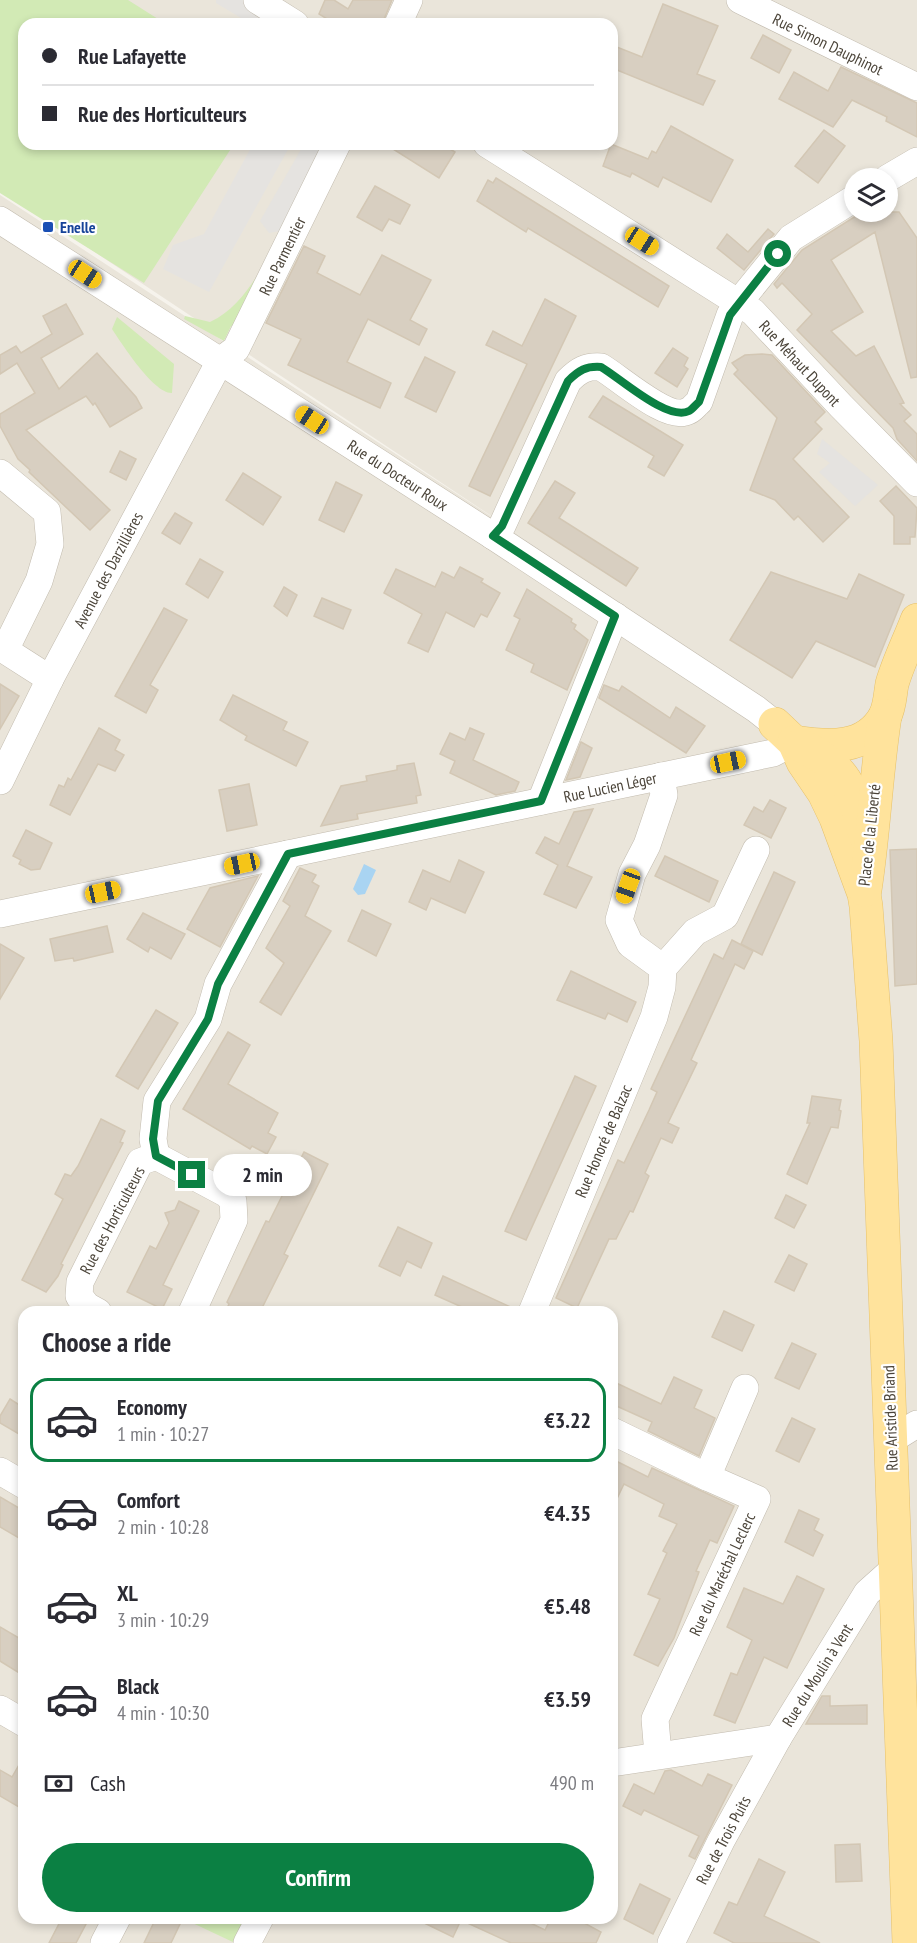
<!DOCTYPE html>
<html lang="en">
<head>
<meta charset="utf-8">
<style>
  body { margin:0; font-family:"PT Sans Narrow",sans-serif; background:#f2f2f3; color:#2b2b33; height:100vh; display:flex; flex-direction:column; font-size:22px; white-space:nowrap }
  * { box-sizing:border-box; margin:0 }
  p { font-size:20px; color:#7c7c81 }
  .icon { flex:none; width:33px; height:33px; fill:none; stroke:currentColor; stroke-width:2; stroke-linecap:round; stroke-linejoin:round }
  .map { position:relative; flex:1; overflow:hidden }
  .panel { position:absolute; left:18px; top:1306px; width:600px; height:618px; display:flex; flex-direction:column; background:#fff; border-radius:18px; box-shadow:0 3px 9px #0003 }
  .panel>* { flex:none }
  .guide { position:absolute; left:18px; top:18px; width:600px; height:132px; border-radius:18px; box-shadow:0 3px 9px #0003; display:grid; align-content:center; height:132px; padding:0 24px; background:#fff }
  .fabs { position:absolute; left:844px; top:168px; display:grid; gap:12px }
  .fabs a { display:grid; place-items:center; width:54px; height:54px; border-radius:50%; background:#fff; box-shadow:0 3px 9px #0003; font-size:30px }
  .end { position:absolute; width:27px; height:27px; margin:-14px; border:8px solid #0b8043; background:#fff; box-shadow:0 0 0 3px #fff }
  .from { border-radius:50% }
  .bubble { position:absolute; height:42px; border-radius:21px; background:#fff; box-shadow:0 3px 9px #0003; font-size:20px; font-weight:700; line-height:42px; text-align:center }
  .car { position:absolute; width:18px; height:36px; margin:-18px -9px; border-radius:8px; box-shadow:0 0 4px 2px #0007; background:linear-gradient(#f5c518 24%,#345 0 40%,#f5c518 0 76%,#345 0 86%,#f5c518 0) }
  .guide b { display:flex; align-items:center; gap:21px; height:57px; font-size:22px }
  .guide b+b { border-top:2px solid #e1e1e2 }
  .guide i { width:15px; height:15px; background:#2b2b33 }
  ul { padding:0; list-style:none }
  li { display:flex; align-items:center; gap:18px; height:84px; margin:0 12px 9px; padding:0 12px; border:3px solid transparent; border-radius:18px }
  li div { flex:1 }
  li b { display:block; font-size:22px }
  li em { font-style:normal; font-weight:700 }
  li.on { border-color:#0b8043 }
  li>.icon { width:54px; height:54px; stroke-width:1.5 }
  h2 { padding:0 24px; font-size:27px; line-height:72px }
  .pay { display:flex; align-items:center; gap:15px; height:66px; padding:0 24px; font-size:22px }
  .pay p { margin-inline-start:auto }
  .action { display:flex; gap:12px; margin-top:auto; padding:12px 24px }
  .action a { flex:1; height:69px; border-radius:36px; background:#0b8043; color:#fff; font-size:24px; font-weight:700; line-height:69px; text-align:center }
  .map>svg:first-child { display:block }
  .residential { fill:#eae5da; fill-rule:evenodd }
  .green { fill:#d2eab5 }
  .parking { fill:#e5e3e0 }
  .water { fill:#a9d4f2 }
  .building { fill:#d8cfc1; stroke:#d3c7b4; stroke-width:1.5 }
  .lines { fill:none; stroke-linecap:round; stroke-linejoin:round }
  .minor-casing { stroke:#c2bbae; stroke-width:28 }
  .major-casing { stroke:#e6c16a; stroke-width:34 }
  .minor { stroke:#fff; stroke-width:27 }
  .major { stroke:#ffe39c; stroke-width:33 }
  .route { stroke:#0b8043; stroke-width:8 }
  .transit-dot { fill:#1a4fb4; stroke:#fff; stroke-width:2 }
  .labels { text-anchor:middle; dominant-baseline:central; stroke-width:4.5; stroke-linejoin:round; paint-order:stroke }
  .street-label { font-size:16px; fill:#4b4439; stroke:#fff }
  .transit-label { font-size:16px; font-weight:bold; fill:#164399; stroke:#fff; text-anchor:start }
</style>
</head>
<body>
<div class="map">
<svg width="917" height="1943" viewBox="0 0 917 1943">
  <rect width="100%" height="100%" fill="#f6f3ec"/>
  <path class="residential" d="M0,0H917V1943H0V195L529,541L0,189ZM24,24H612V144H24ZM855,178H888V212H855ZM24,1312H612V1918H24Z"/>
  <g class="green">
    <path d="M0,0H128L166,24H24V144H234L144,283L0,193Z"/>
    <path d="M262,268L237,327L231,326L224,341L184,319L185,316L210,322C235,310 247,291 262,268Z"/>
    <path d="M117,317L174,364L172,393C154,394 122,344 112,329Z"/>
    <path d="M184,1919H249L235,1943Z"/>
  </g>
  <g class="parking">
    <path d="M216,0H243L280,24H251L216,3Z"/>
    <path d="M253,144H291L209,292L163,269L173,245L204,234Z"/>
    <path d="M304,144H328L285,230L269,233L260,221Z"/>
    <path d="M822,439L878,485L855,506L819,472L830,463L817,454Z"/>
  </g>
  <path class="water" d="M364,864L376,870L365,894L358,895L353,889Z"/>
  <g class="building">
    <path d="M325,0H334L348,9L353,0H392L382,24H335L319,14Z"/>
    <path d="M663,4L718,26L697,74L715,81L703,105L612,68V45L642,57Z"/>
    <path d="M763,35L791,50L779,73L751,58Z"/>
    <path d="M841,67L917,103V137L886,121L887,117L852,100L833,127L779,99L794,72L828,91Z"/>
    <path d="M671,126L733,160L711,202L663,177L658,187L632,173L630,177L603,166L611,144L648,159L652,151L656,153Z"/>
    <path d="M824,130L845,146L818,183L795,166Z"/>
    <path d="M385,144H442L455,152L439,178Z"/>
    <path d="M496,178L669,286L658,307L528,228L526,232L477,201L488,180L493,183Z"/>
    <path d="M375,186L410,205L400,224L389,219L382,231L357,217Z"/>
    <path d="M870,212H899L917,238V377L911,378L875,232L831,260L863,312L831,331L856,356L874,346L904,403L900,404L911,415L904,421L917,434V461L897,439L893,428L797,330L812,314L782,283L777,288L774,284L802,250L859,214L861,217Z"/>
    <path d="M768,229L774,234L744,270L717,248L727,234L748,252Z"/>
    <path d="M304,246L325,256L317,273L360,295L382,255L431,280L410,320L427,329L419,345L368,319L347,362L391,383L380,408L288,365L301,339L266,323Z"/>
    <path d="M545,299L576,316L490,496L469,486L527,364L486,345L493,331L522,346Z"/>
    <path d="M66,304L83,334L41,358L59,389L97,353L136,397L142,408L110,427L95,403L93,405L86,396L26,430L110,510L90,530L29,472L30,470L18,459L0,426V414L35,393L17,363L0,374V355L16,346L21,353L52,334L43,316Z"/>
    <path d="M673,348L688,358L684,366L688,369L677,387L655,373Z"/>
    <path d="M762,354L772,355L825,412L815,422L822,429L793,459L849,517L823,542L798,516L794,520L775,500L750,490L777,418L734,374L738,370L732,363L745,355Z"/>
    <path d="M425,357L455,372L436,412L405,397Z"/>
    <path d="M603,396L683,445L664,476L648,467L654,456L589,417Z"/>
    <path d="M120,451L136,459L126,480L110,472Z"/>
    <path d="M243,473L281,497L263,525L226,500Z"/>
    <path d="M555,481L575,493L559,518L638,568L626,586L528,523Z"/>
    <path d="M336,482L362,495L344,532L319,520Z"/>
    <path d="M896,486L917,508L915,537H910V544H894V516L880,501Z"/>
    <path d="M175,513L192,523L180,544L162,533Z"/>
    <path d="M200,559L223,572L208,598L186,584Z"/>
    <path d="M460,567L483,579L481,582L500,593L487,617L481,614L474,627L446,612L428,652L408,643L422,614L384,593L396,569L435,587L442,572L454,578Z"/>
    <path d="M771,572L847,599L859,574L904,595L875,667L816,641L792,678L730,640Z"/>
    <path d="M284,587L297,595L287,616L274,606Z"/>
    <path d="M527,589L572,619L571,622L576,625L574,629L588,640L567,690L531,672L534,664L506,650L520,619L514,616Z"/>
    <path d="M322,598L351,610L343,629L314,616Z"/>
    <path d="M164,608L187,620L150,685L158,690L146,713L115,696Z"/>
    <path d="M0,684L19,696L0,729Z"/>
    <path d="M604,685L619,691L622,686L670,718L676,707L705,726L686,753L599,698Z"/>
    <path d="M233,695L287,722L283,730L308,742L296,766L245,740L247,736L220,720Z"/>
    <path d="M99,728L120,740L115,750L124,755L115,771L98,764L70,815L50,805L59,785L64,787L68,778L71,780Z"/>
    <path d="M470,728L484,734L473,760L519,782L515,791L496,795L450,773L455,761L440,754L450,733L465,740Z"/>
    <path d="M581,742L592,748L580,777L566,780Z"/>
    <path d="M414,763L421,795L416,796L417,803L357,814L358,819L321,826L341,786L367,781L366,776L397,770V766Z"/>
    <path d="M249,784L257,825L227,831L219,790Z"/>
    <path d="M770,800L786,808L771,838L744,825L754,807L763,812Z"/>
    <path d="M593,809L567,866L592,877L576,908L544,894L558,865L536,853L545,837L559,844L574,812Z"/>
    <path d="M26,830L52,843L40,869L31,870L19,864L21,860L13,856Z"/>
    <path d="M917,849V984L895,986L890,850Z"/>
    <path d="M665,856L718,881L709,902L655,876Z"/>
    <path d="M459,860L484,872L465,913L431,898L426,910L409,902L423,870L450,882Z"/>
    <path d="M300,868L316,875L312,882L319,886L305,916L331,931L281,1015L260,1002L284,963L266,948L290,906L283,901Z"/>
    <path d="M774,872L795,882L762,955L741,944Z"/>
    <path d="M258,876L220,947L187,929L210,888Z"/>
    <path d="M362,910L391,924L376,956L348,941Z"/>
    <path d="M143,913L185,934L171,959L150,947L148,952L127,939Z"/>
    <path d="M107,926L113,952L74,961L73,958L55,961L50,939Z"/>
    <path d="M732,940L753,951L744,969L735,964L691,1060L697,1063L668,1123L679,1128L672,1143L661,1138L645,1173L649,1176L633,1212L630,1211L616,1239H609L577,1308L556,1298L618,1160L624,1163L649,1110L657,1092L651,1089L714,954L723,959Z"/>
    <path d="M0,944L24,958L0,999Z"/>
    <path d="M571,971L636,1002L627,1022L608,1013L605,1019L557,1000Z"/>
    <path d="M156,1010L178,1023L138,1089L116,1076Z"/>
    <path d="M228,1032L250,1045L228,1084L278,1113L268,1133L276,1137L267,1154L252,1146L250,1149L183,1109Z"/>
    <path d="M575,1076L596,1086L526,1240L505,1231Z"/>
    <path d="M812,1096L841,1100L839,1110L841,1111L838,1128L831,1127L807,1184L787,1174L810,1123H807Z"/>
    <path d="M101,1119L125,1131L120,1142L123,1143L61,1264L63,1265L58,1276L46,1292L22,1280L63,1199L55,1194L65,1174L71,1176L78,1166Z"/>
    <path d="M304,1152L328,1164L284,1254L288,1256L260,1312H225L229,1304L227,1302L266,1221L269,1222Z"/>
    <path d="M786,1195L806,1205L794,1228L775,1218Z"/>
    <path d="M179,1201L199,1211L163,1285L172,1289L162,1309L127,1292L150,1246L156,1249L169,1223L165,1213L175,1210Z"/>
    <path d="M398,1227L432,1243L421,1268L407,1261L400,1276L379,1266Z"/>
    <path d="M789,1255L807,1264L794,1291L775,1282Z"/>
    <path d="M443,1276L517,1310V1312H473L435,1295Z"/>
    <path d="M724,1311L754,1325L742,1351L712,1337Z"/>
    <path d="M792,1343L816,1354L799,1389L775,1378Z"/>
    <path d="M674,1377L702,1390L694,1408L715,1418L699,1456L648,1431L652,1422L612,1404V1381L661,1404Z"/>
    <path d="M10,1399L24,1408V1437L0,1423V1416Z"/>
    <path d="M792,1418L815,1429L799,1462L776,1451Z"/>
    <path d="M612,1459L648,1477L652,1468L734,1506L717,1543L710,1540L696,1571L699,1572L674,1638L658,1666L634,1655L660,1599L648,1594L667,1553L663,1551L677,1524L659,1516L664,1504L624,1484L612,1509Z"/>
    <path d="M0,1497L24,1511V1541L0,1527Z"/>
    <path d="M799,1510L819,1519L814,1530L823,1535L813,1556L785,1542Z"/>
    <path d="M797,1576L824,1589L787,1668L764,1657L735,1723L714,1715L731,1673L737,1675L752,1640L727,1627L744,1588L783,1604Z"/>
    <path d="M0,1627L24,1641V1676L0,1661Z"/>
    <path d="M822,1696H830V1706L867,1705V1724H806Z"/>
    <path d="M24,1756V1810L0,1796V1770L12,1777Z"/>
    <path d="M671,1770L702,1786L708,1774L732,1785L695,1859L689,1856L699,1836L644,1810L641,1815L623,1806L634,1784L654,1794L665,1771Z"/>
    <path d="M860,1844L862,1881L836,1882L835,1845Z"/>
    <path d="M759,1859L785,1872L764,1916L820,1943H734L714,1933L729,1902L737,1905Z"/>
    <path d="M640,1884L670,1899L653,1934L624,1919Z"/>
    <path d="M62,1918H75L86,1924L76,1943H49Z"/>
    <path d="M156,1918H169L180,1924L171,1943H144Z"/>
    <path d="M414,1918H520L545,1930L551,1918H575L601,1932L596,1943H511L461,1920L453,1937Z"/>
  </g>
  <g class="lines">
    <defs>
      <g id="minor">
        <path d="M257,0L295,24"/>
        <path d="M740,0L917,87"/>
        <path d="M398,24L409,0"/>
        <path d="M487,144L753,312L841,406L917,483"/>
        <path d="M888,178L917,161"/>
        <path d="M0,220L493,536L756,709L775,724"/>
        <path d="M0,473L47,512L50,544L39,581L5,650"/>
        <path d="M493,536L502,526L568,381C579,370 586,366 601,367C620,378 668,422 688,411C692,410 696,404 699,402L730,315L739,302L791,238L855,198"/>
        <path d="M0,647L50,679"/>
        <path d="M661,776L664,795L647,845L632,874L619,920L630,944L663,968"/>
        <path d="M0,781L50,679L220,361L236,349L337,144"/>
        <path d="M541,801L615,616"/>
        <path d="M0,914L773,753L794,742"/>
        <path d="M156,1156L153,1139L157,1101L208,1019L218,984L288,854"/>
        <path d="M98,1312L87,1306L79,1296L80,1282L140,1162L156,1156L227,1194L233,1201L234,1220L192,1312"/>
        <path d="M532,1312L654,1017L662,987L663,968L695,932L725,916L756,850"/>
        <path d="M612,1431L707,1477"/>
        <path d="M891,1440L917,1424"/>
        <path d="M0,1471L24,1485"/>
        <path d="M0,1709L24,1723"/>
        <path d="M658,1755L655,1719L757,1499L707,1477L745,1388"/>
        <path d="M612,1763L778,1738L867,1593L895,1568"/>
        <path d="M104,1943L117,1918"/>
        <path d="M247,1943L260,1918"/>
        <path d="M671,1943L721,1841L778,1738"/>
      </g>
      <g id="major">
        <path d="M775,724L794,742L803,762L824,793L836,818L864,894L866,906L876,1041L909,1943"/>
        <path d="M794,742C827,747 866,751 885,716C890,706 890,695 892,684C898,663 909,641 917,620"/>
        <path d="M800,745C846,767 852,787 865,835"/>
        <path d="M865,890C874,832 876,774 885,716"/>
      </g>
    </defs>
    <use href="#minor" class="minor-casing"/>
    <use href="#major" class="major-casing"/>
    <use href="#minor" class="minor"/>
    <use href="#major" class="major"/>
  </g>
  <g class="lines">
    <path class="route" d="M192,1175L156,1156L153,1139L158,1101L208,1019L218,984L288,854L541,801L615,616L493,536L502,526L568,381C579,370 586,366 601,367C620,378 668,422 689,411C692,410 696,404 699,402L730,315L778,254"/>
  </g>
  <rect class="transit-dot" x="42" y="221" width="12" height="12" rx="3"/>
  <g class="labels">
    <g class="street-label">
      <text transform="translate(828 44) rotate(26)">Rue Simon Dauphinot</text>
      <text transform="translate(282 256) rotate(-64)">Rue Parmentier</text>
      <text transform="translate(800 363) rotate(47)">Rue Méhaut Dupont</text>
      <text transform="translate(398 475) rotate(33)">Rue du Docteur Roux</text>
      <text transform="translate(108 570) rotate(-62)">Avenue des Darzillières</text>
      <text transform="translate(610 787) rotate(-12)">Rue Lucien Léger</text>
      <text transform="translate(869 835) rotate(-84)">Place de la Liberté</text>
      <text transform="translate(603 1141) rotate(-67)">Rue Honoré de Balzac</text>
      <text transform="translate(112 1220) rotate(-62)">Rue des Horticulteurs</text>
      <text transform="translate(890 1418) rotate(-92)">Rue Aristide Briand</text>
      <text transform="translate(722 1574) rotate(-65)">Rue du Maréchal Leclerc</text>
      <text transform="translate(817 1675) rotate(-58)">Rue du Moulin à Vent</text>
      <text transform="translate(723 1840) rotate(-62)">Rue de Trois Puits</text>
    </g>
    <g class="transit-label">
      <text x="60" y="227">Enelle</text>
    </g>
  </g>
</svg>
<div class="fabs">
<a><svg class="icon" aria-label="layers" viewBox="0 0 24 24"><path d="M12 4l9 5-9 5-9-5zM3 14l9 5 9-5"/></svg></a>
</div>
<i class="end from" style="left:778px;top:254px"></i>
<i class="end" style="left:192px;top:1175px"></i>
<div class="bubble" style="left:213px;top:1154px;width:99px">2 min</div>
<i class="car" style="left:642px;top:241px;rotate:122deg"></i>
<i class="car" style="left:85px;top:274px;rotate:123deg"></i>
<i class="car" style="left:312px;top:420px;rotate:303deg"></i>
<i class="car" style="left:728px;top:762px;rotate:78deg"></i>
<i class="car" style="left:242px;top:864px;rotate:258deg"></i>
<i class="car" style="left:628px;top:886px;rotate:200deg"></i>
<i class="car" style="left:103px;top:892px;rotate:78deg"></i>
<div class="guide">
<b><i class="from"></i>Rue Lafayette</b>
<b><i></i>Rue des Horticulteurs</b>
</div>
<section class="panel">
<h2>Choose a ride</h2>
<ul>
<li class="on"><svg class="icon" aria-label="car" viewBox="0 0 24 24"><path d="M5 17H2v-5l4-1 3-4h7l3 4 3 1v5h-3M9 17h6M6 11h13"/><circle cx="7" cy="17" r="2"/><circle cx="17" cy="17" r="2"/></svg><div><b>Economy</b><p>1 min · 10:27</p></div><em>€3.22</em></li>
<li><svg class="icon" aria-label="car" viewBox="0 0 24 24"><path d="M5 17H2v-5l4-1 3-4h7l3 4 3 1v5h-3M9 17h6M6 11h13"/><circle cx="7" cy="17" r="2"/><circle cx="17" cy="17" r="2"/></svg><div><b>Comfort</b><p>2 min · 10:28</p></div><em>€4.35</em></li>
<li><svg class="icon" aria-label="car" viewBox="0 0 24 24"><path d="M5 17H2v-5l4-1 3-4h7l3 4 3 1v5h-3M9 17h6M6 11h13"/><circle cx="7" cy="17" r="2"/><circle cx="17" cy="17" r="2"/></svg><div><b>XL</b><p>3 min · 10:29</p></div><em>€5.48</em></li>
<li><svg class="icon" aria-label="car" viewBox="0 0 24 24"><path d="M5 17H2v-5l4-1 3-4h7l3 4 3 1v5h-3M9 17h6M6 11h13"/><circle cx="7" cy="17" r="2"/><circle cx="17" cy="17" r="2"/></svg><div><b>Black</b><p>4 min · 10:30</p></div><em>€3.59</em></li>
</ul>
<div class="pay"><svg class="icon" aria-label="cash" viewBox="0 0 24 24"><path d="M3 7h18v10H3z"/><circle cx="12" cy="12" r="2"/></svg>Cash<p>490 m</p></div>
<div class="action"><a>Confirm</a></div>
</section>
</div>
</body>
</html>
